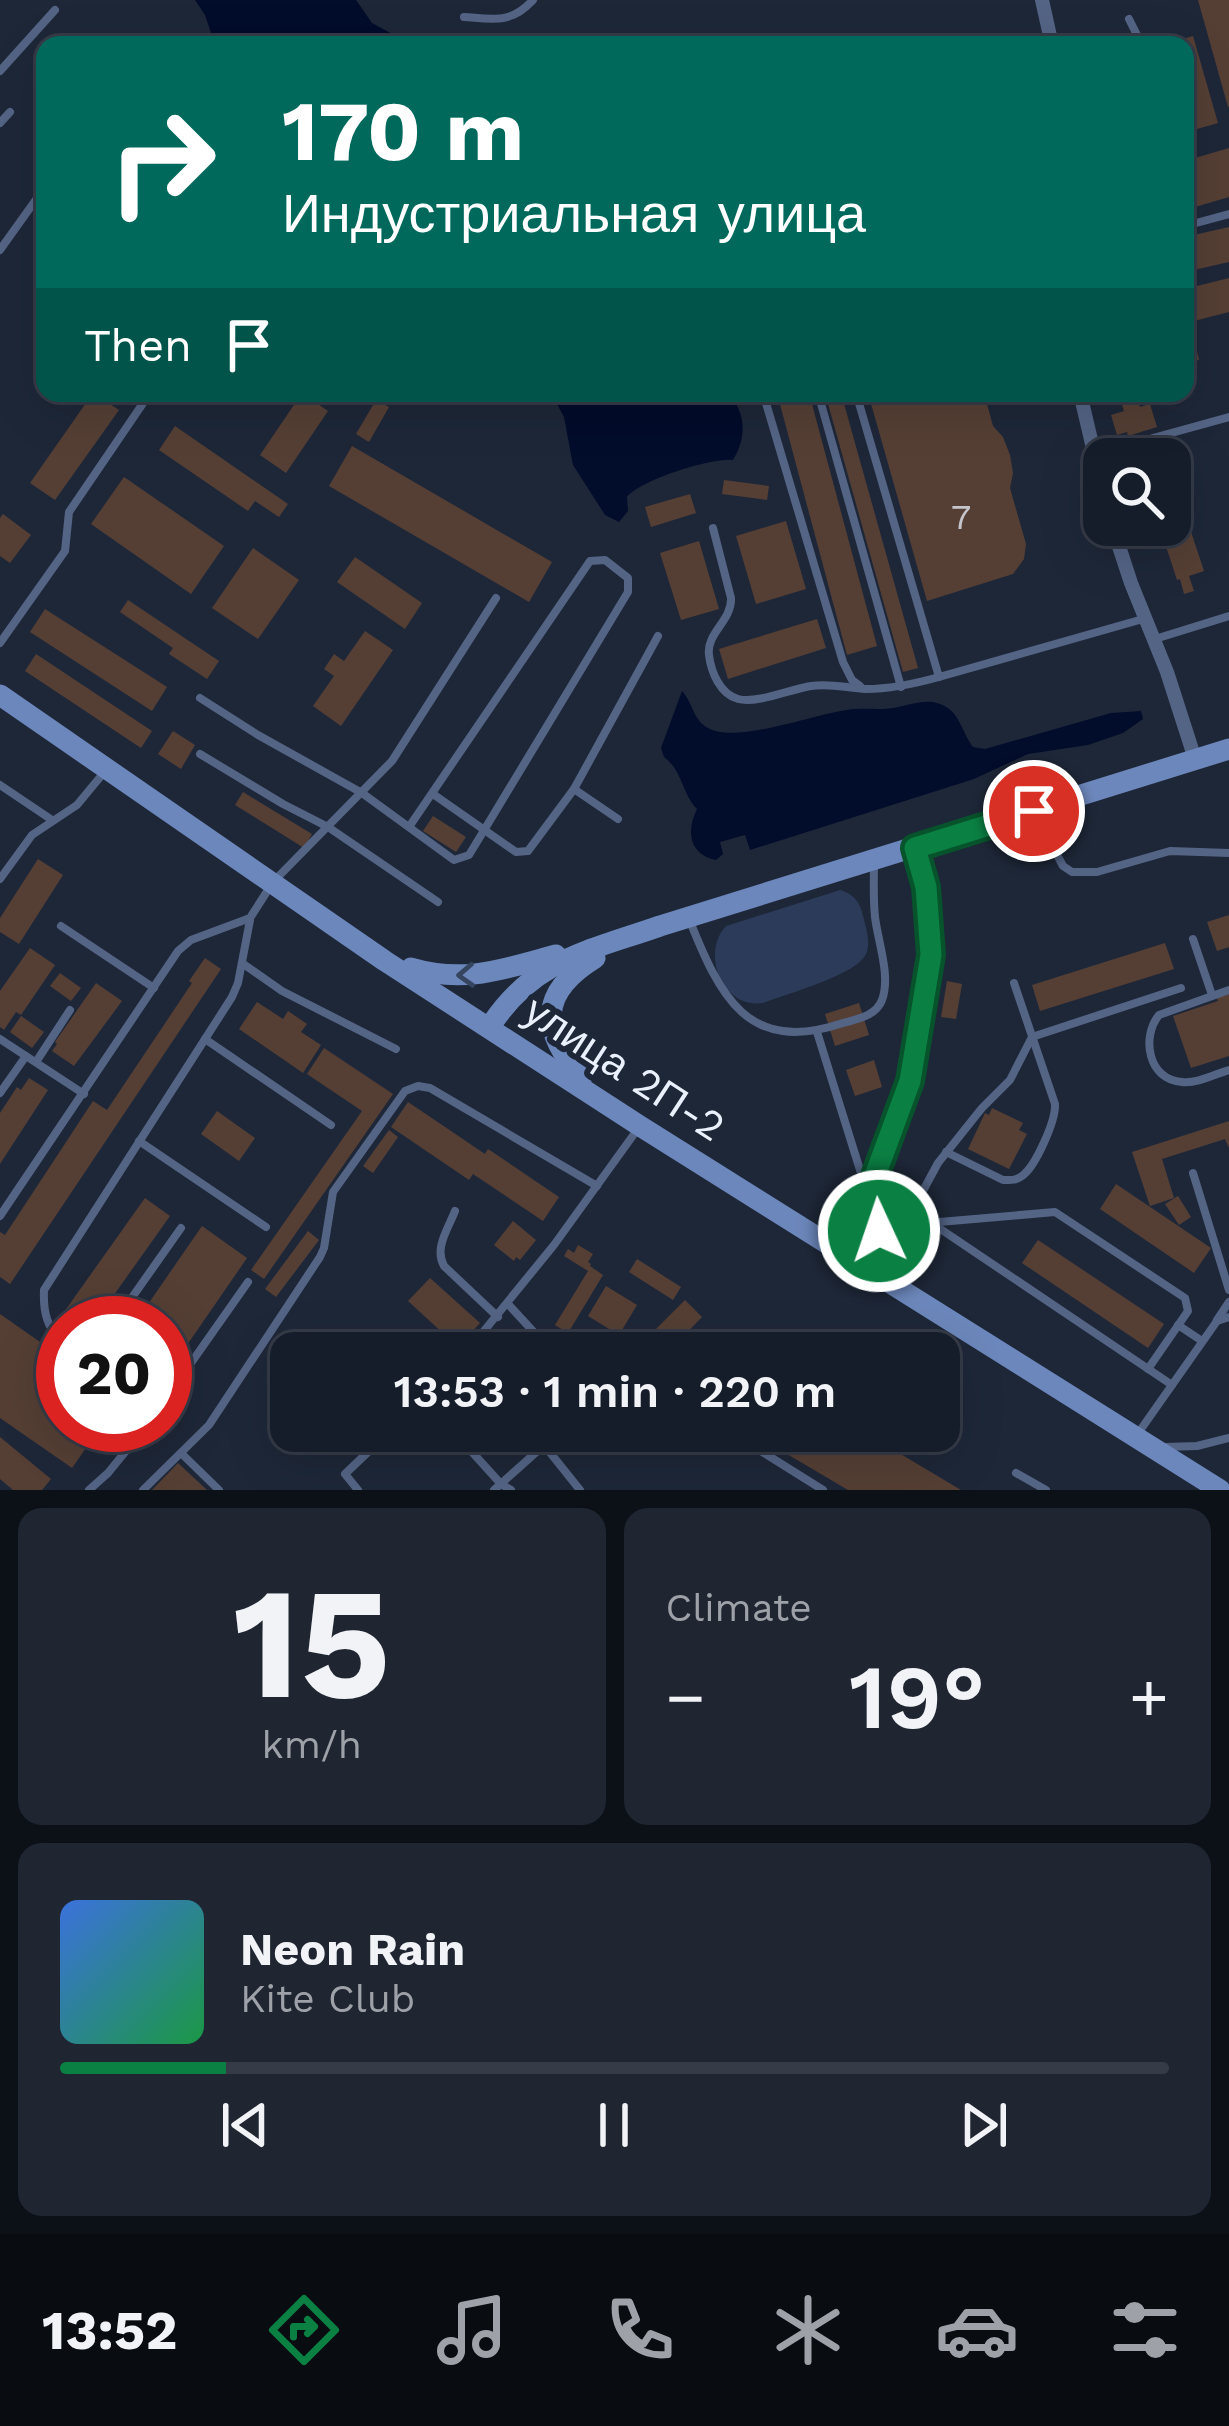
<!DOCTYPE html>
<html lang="en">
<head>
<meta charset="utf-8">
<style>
	:root { --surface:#161d2a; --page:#1f2632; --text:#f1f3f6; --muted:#9ea2a8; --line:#353b47; --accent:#0b8043 }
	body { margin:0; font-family:"Work Sans",sans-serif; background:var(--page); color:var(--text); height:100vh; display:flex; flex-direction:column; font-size:45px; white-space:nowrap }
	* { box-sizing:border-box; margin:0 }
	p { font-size:39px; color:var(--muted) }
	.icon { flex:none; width:66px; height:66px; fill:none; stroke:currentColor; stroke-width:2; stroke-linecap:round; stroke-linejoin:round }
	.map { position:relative; height:1490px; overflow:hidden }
	.sheet { display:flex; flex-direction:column; gap:18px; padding:18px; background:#0c1017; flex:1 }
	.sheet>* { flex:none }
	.hud { position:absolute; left:36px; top:36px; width:1158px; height:366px; border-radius:24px; box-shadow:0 12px 48px #0002,0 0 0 3px var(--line); background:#00695c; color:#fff; overflow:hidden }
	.fabs { position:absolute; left:1083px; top:438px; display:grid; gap:24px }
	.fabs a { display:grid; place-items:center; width:108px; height:108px; border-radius:24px; background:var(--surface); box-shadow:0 12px 48px #0002,0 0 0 3px var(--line); font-size:60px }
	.speed { position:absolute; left:36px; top:1296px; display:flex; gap:24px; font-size:60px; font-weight:700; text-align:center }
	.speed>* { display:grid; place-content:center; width:156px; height:156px; border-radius:50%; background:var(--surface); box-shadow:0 12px 48px #0002,0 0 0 3px var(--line); line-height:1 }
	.speed .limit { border:18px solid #d22; background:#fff; color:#111 }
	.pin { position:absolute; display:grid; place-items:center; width:102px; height:102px; color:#fff; margin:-51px; border:6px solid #fff; border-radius:50%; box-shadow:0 3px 12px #0007 }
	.me { position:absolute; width:132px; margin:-66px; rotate:357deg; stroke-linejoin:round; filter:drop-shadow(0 0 9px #0008) }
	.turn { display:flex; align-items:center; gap:42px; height:252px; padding:0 48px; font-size:54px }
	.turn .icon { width:156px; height:156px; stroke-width:2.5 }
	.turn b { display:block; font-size:84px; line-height:102px }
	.then { display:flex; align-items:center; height:114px; padding:0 48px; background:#0003; gap:24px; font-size:45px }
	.big { font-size:90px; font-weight:600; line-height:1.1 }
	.sheet .widget { flex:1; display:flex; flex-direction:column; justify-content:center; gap:18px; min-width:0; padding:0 42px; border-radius:24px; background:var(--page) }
	.sheet .dial { align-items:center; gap:0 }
	.dial b { font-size:156px; line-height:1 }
	.song { display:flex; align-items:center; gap:36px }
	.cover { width:144px; height:144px; border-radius:18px; background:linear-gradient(135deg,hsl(220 70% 55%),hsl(140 70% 35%)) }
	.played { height:12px; border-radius:6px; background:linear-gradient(90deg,var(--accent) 15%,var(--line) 15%) }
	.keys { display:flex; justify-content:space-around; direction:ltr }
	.heat { display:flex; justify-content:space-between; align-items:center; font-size:66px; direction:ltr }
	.sheet .tiles { flex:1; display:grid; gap:18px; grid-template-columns:1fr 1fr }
	.widget:last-child { grid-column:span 2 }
	.trip { position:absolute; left:270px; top:1332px; width:690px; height:120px; border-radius:24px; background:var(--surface); box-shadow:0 12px 48px #0002,0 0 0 3px var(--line); font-weight:600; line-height:120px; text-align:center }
	.tab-bar { display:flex; height:192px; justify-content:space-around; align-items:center; background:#090c11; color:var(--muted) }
	.tab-bar .icon { width:84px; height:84px }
	.tab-bar .current { color:var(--accent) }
	.tab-bar b { font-size:54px; color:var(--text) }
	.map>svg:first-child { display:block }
</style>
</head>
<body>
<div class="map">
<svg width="1229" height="1490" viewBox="0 0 1229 1490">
	<rect width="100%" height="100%" fill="#1e2738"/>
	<path fill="#2b3b59" d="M 840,890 C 854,894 860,902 863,916 C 866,928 871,943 866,954 C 857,975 786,994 763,1003 C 723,1009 700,954 726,926 Z"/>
	<g fill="#020c2b">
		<path d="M 195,0 L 356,0 L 372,23 L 413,45 L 215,45 L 205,15 Z"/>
		<path d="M 551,393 L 729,393 C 746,415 747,436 733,460 C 710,458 641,480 627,497 L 628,511 L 619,522 L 605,515 L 573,465 L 564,417 Z"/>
		<path d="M 682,691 C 693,703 693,720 708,728 C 739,745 820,711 856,709 C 868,708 880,710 893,708 C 908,706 925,698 940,704 C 960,711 961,731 973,747 L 985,749 L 1111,713 L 1141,711 L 1143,719 L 1123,733 L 1088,745 L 1028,754 L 974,779 L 750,850 L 745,835 L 720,842 L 723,854 L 716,860 C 689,854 686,831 697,809 C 681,792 683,771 664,757 L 661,748 Z"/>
	</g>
	<g fill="#553f35">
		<path d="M 1198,0 L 1229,0 L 1229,106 L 1228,107 Z"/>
		<path d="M 1193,36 L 1218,123 L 1190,131 L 1185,112 L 1185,45 L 1166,44 Z"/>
		<path d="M 1229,148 L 1229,197 L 1185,210 L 1185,161 Z"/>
		<path d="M 1229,227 L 1229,262 L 1185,272 L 1185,237 Z"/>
		<path d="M 1229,278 L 1229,312 L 1190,322 L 1199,360 L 1185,363 L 1185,289 Z"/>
		<path d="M 93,393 L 119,410 L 55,500 L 30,483 Z"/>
		<path d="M 302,393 L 328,411 L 286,473 L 260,455 Z"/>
		<path d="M 777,393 L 809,393 L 877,646 L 847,655 Z"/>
		<path d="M 825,393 L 841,393 L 918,668 L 903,672 Z"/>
		<path d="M 868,393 L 984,393 L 993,426 L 1003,437 L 1010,455 L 1013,473 L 1010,488 L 1026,544 L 1024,559 L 1013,574 L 927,601 Z"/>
		<path d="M 1122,393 L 1136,393 L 1140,407 L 1150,404 L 1157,427 L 1128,436 L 1127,432 L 1117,435 L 1111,415 L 1124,411 L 1120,397 L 1123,396 Z"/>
		<path d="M 376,400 L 389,407 L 369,442 L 356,434 Z"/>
		<path d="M 175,426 L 288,504 L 279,517 L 255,501 L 248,511 L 159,450 Z"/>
		<path d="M 1176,438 L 1184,462 L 1170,467 L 1170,459 L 1138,459 L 1136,451 Z"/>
		<path d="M 352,446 L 552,562 L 529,602 L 329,486 Z"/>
		<path d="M 1170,468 L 1204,571 L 1189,576 L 1194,591 L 1184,594 L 1180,579 L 1177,580 L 1159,525 L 1170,525 Z"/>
		<path d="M 124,477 L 224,546 L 191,594 L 91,524 Z"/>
		<path d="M 724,480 L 769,486 L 767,500 L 722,494 Z"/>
		<path d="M 690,494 L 696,513 L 651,527 L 645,507 Z"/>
		<path d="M 3,514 L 31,535 L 10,563 L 0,556 L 0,518 Z"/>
		<path d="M 786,521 L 806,589 L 756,604 L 736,536 Z"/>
		<path d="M 699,541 L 719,609 L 681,620 L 660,553 Z"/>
		<path d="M 253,548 L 299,580 L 258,639 L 212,608 Z"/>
		<path d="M 355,557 L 422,603 L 405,629 L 337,582 Z"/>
		<path d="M 128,600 L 219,661 L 207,679 L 169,654 L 173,648 L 120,612 Z"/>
		<path d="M 45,609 L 167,687 L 152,711 L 30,632 Z"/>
		<path d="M 817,619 L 826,648 L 728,679 L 719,649 Z"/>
		<path d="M 365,631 L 393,650 L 341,726 L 313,706 L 334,676 L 324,669 L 334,654 L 344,661 Z"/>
		<path d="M 36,654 L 152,731 L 141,748 L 25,671 Z"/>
		<path d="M 173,731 L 195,745 L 181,769 L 158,754 Z"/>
		<path d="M 243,792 L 312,834 L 304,848 L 235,805 Z"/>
		<path d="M 433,816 L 466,837 L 456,852 L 423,831 Z"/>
		<path d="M 38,859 L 63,875 L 19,944 L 0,932 L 0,918 Z"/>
		<path d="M 1229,915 L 1229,947 L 1217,951 L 1207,922 Z"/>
		<path d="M 1165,943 L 1174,969 L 1040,1011 L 1032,985 Z"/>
		<path d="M 30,948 L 55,965 L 21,1015 L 16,1012 L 4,1030 L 0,1027 L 0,991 Z"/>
		<path d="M 205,958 L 221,969 L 10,1284 L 0,1277 L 0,1232 L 5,1235 L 93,1101 L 107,1110 L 192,983 L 189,981 Z"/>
		<path d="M 60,973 L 81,988 L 71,1001 L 50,986 Z"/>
		<path d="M 947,981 L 962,984 L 956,1019 L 941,1017 Z"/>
		<path d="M 96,983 L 122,1001 L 74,1066 L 52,1051 L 57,1044 L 55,1042 Z"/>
		<path d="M 1229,993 L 1229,1056 L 1191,1068 L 1173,1016 L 1218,1001 L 1216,997 Z"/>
		<path d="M 257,1002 L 283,1019 L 288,1011 L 307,1024 L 301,1032 L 321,1045 L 303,1073 L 239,1029 Z"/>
		<path d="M 859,1003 L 869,1035 L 835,1046 L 825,1014 Z"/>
		<path d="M 21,1016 L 44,1032 L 32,1048 L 10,1032 Z"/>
		<path d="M 324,1048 L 393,1094 L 264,1279 L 251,1270 L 362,1111 L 307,1074 Z"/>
		<path d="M 874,1060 L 882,1087 L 855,1096 L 846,1070 Z"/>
		<path d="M 29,1078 L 48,1090 L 0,1164 L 0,1113 L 17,1087 L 21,1090 Z"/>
		<path d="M 408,1102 L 485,1154 L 488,1149 L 559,1197 L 543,1221 L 473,1174 L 469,1180 L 391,1127 Z"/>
		<path d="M 992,1108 L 1023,1123 L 1019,1130 L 1027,1134 L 1009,1169 L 968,1149 L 985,1113 L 989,1115 Z"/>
		<path d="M 217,1111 L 255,1138 L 239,1161 L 201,1134 Z"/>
		<path d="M 1229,1121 L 1229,1148 L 1225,1139 L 1162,1159 L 1174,1198 L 1150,1206 L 1132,1152 Z"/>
		<path d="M 389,1130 L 398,1137 L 373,1173 L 363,1166 Z"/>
		<path d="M 1116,1184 L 1211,1248 L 1194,1273 L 1100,1209 Z"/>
		<path d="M 1178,1196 L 1191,1217 L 1179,1225 L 1165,1204 Z"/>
		<path d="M 145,1198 L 170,1216 L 94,1323 L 79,1323 L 64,1312 Z"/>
		<path d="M 513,1221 L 536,1240 L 520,1260 L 516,1257 L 514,1261 L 494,1245 Z"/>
		<path d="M 202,1226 L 247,1258 L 165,1377 L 165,1323 L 135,1323 Z"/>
		<path d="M 308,1231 L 319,1240 L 276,1297 L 265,1289 Z"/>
		<path d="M 1038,1240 L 1164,1324 L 1148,1348 L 1022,1263 Z"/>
		<path d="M 578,1245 L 593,1254 L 588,1262 L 591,1264 L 590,1266 L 603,1275 L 568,1333 L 555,1325 L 588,1271 L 564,1256 L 568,1249 L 574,1253 Z"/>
		<path d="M 637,1259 L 681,1287 L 673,1300 L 629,1272 Z"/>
		<path d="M 430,1278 L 480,1323 L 458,1347 L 408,1301 Z"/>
		<path d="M 606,1286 L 637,1305 L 619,1335 L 588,1316 Z"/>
		<path d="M 685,1300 L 702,1317 L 667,1353 L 658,1353 L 645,1340 Z"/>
		<path d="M 0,1314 L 63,1358 L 63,1425 L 102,1425 L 72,1468 L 0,1418 Z"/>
		<path d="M 693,1331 L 730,1353 L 680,1353 Z"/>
		<path d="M 748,1431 L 862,1431 L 961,1490 L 848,1490 Z"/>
		<path d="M 0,1437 L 51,1479 L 42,1490 L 13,1490 L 0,1479 Z"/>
		<path d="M 178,1463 L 207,1490 L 152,1490 Z"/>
	</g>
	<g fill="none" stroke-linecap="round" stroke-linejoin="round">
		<g stroke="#546485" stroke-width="8">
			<path d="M 464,17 C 494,19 511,24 533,0"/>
			<path d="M 1129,19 L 1142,45"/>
			<path d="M 0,71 L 55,10"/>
			<path d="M 0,123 L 10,112"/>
			<path d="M 1185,226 L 1229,214"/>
			<path d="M 0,250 L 45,187"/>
			<path d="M 763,393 L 843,662 L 852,680 L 860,686"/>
			<path d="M 818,393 L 901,687"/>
			<path d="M 856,393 L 939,677 L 1143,619"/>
			<path d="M 1095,454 L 1229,417"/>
			<path d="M 713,528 L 731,598 C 732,621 706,633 709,655 C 711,672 720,694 738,699 C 757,704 791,689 811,686 C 829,683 847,688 866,689 C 891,689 914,684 939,677"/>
			<path d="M 1155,639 L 1229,616"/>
			<path d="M 0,643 L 65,551 L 69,512 L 150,393"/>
			<path d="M 200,698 L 258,735 L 362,793 L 454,860 L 469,855 L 483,832 L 628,592 L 628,578 L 605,560 L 590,561 L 409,827"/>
			<path d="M 200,754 L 283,804 L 328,827 L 438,902"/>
			<path d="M 0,785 L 52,820"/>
			<path d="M 574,789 L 618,819"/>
			<path d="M 433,794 L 516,852 L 528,851 L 574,789 L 658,636"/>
			<path d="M 1034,812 L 1063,866 L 1072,872 L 1097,872 L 1170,851 L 1229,853"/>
			<path d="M 0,879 L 32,835 L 77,805 L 106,770"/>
			<path d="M 689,919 C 720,996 747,1055 843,1023 C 857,1019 876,1016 882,1000 C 891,976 878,942 875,917 C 873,898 874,879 874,861"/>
			<path d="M 61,926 L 154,988"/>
			<path d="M 1193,939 L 1212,995"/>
			<path d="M 242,963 L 282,991 L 396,1049"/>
			<path d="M 1229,990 L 1159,1015 C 1141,1037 1148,1080 1182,1082 C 1197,1084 1215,1074 1229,1070"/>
			<path d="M 817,1032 L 879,1231 L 861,1261"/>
			<path d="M 0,1039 L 84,1094"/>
			<path d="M 205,1039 L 331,1125"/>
			<path d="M 36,1062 L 70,1010"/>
			<path d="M 0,1093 L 26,1056"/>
			<path d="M 139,1141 L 266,1227"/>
			<path d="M 946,1152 L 1003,1180 C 1011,1180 1015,1181 1022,1176 C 1036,1166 1056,1120 1055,1104 L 1014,983"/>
			<path d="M 1193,1173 L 1229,1290"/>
			<path d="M 869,1192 L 910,1081 L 931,955 L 928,901 L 915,850"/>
			<path d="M 455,1211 C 448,1229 434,1248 444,1266 L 498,1317"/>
			<path d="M 0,1216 L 178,951 L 191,940 L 250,918 L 273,882 L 392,761 L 496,598"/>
			<path d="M 905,1224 L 938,1163 L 982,1108 L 1010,1080 L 1032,1037 L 1181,988"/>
			<path d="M 933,1224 L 1172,1385"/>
			<path d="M 879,1231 L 893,1226 L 1055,1212 L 1185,1298 L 1188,1311 L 1148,1369"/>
			<path d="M 508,1304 L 553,1353"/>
			<path d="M 1217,1320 L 1229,1302"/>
			<path d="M 114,1323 L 181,1228"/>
			<path d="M 1178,1325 L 1202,1341"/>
			<path d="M 63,1344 C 47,1328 43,1312 44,1290 L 232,997 L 238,983 L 250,920"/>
			<path d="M 466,1353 L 554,1245 L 637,1130"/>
			<path d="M 165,1400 L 248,1282"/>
			<path d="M 453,1431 L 501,1484 L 511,1490"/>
			<path d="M 729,1431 L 823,1490"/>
			<path d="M 1139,1432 L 1217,1321 L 1229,1317"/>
			<path d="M 544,1445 L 580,1490"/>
			<path d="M 1165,1447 L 1197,1446 L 1229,1438"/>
			<path d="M 182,1454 L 219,1490"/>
			<path d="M 1016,1473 L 1046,1490"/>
			<path d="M 89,1490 L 108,1473 L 147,1425"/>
			<path d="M 143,1490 L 209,1425 L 320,1257 L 324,1248 L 333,1192 L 405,1091 L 418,1086 L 430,1088 L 597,1186"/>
			<path d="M 358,1490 L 345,1474 L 390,1431"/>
			<path d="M 494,1490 L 560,1431"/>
		</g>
		<g stroke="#546485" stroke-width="14">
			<path d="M 1042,0 L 1052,45"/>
			<path d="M 1080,393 L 1104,495"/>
			<path d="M 1112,525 L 1131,583 L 1167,672 L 1195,759"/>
		</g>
		<g stroke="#6c87bb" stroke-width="21">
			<path d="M 0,695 L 385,961 L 640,1126 L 1220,1490"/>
			<path d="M 411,968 C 465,984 503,969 556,955"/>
			<path d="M 489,1028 C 533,959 589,951 660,926 L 1229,749"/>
			<path d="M 582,1077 C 540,1031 538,993 595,958"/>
		</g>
	</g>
	<defs><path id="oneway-chevron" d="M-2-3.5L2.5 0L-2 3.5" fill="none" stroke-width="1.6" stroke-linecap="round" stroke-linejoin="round" transform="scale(3)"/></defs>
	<use stroke="#35445f" href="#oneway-chevron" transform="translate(466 975) rotate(177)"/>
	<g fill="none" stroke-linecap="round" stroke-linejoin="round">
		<defs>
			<path id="route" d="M 879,1231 L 869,1192 L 910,1081 L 931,955 L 926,887 L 915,848 L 1034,811"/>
		</defs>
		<use href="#route" stroke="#07532c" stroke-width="30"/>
		<use href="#route" stroke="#0b8043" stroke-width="21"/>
	</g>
	<g text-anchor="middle" stroke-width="12" stroke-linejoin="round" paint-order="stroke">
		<g font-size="36" fill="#c5c4ca">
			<text x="961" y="529">7</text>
		</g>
		<g font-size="42" fill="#eaf1fc" stroke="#1e2738">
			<text transform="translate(625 1068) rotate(33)" y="15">улица 2П-2</text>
		</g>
	</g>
</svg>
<div class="fabs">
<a><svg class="icon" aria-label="search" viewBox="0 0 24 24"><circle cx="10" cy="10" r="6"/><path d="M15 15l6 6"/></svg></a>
</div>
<div class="speed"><div class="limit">20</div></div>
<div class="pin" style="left:1034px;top:811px;background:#d93025"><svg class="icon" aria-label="arrive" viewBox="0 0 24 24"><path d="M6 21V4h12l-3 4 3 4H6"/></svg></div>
<svg class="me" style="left:879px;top:1231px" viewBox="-20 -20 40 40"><circle r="17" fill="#0b8043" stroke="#fff" stroke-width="3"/><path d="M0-11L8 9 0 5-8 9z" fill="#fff"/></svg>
<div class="trip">13:53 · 1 min · 220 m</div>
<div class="hud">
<div class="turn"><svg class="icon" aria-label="right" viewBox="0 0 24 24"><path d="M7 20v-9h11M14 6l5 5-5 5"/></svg><div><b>170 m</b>Индустриальная улица</div></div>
<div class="then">Then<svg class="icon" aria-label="arrive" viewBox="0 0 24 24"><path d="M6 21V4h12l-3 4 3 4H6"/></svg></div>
</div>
</div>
<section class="sheet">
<div class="tiles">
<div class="widget dial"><b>15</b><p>km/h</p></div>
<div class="widget"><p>Climate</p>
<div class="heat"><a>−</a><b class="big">19°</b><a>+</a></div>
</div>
<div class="widget">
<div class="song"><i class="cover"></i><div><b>Neon Rain</b><p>Kite Club</p></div></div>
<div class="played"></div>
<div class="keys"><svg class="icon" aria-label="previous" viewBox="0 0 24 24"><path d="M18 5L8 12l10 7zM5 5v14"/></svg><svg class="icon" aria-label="pause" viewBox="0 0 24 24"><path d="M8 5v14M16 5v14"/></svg><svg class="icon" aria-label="next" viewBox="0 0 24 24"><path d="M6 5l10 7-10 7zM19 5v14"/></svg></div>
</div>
</div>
</section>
<nav class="tab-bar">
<b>13:52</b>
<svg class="icon current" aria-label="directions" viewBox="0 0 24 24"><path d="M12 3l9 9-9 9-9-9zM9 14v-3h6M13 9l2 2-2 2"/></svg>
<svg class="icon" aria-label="music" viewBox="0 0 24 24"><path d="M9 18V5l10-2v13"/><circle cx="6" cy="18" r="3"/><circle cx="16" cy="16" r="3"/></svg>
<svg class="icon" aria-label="phone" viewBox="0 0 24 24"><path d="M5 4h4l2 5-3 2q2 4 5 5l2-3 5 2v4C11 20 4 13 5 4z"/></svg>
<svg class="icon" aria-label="climate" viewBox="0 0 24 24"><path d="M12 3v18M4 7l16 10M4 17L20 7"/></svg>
<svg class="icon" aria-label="car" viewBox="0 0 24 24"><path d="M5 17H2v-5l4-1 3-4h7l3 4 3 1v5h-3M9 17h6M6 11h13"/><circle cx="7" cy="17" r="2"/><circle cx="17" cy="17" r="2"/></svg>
<svg class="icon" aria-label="filters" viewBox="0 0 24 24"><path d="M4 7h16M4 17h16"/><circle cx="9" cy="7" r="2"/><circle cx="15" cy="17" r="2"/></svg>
</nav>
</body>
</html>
